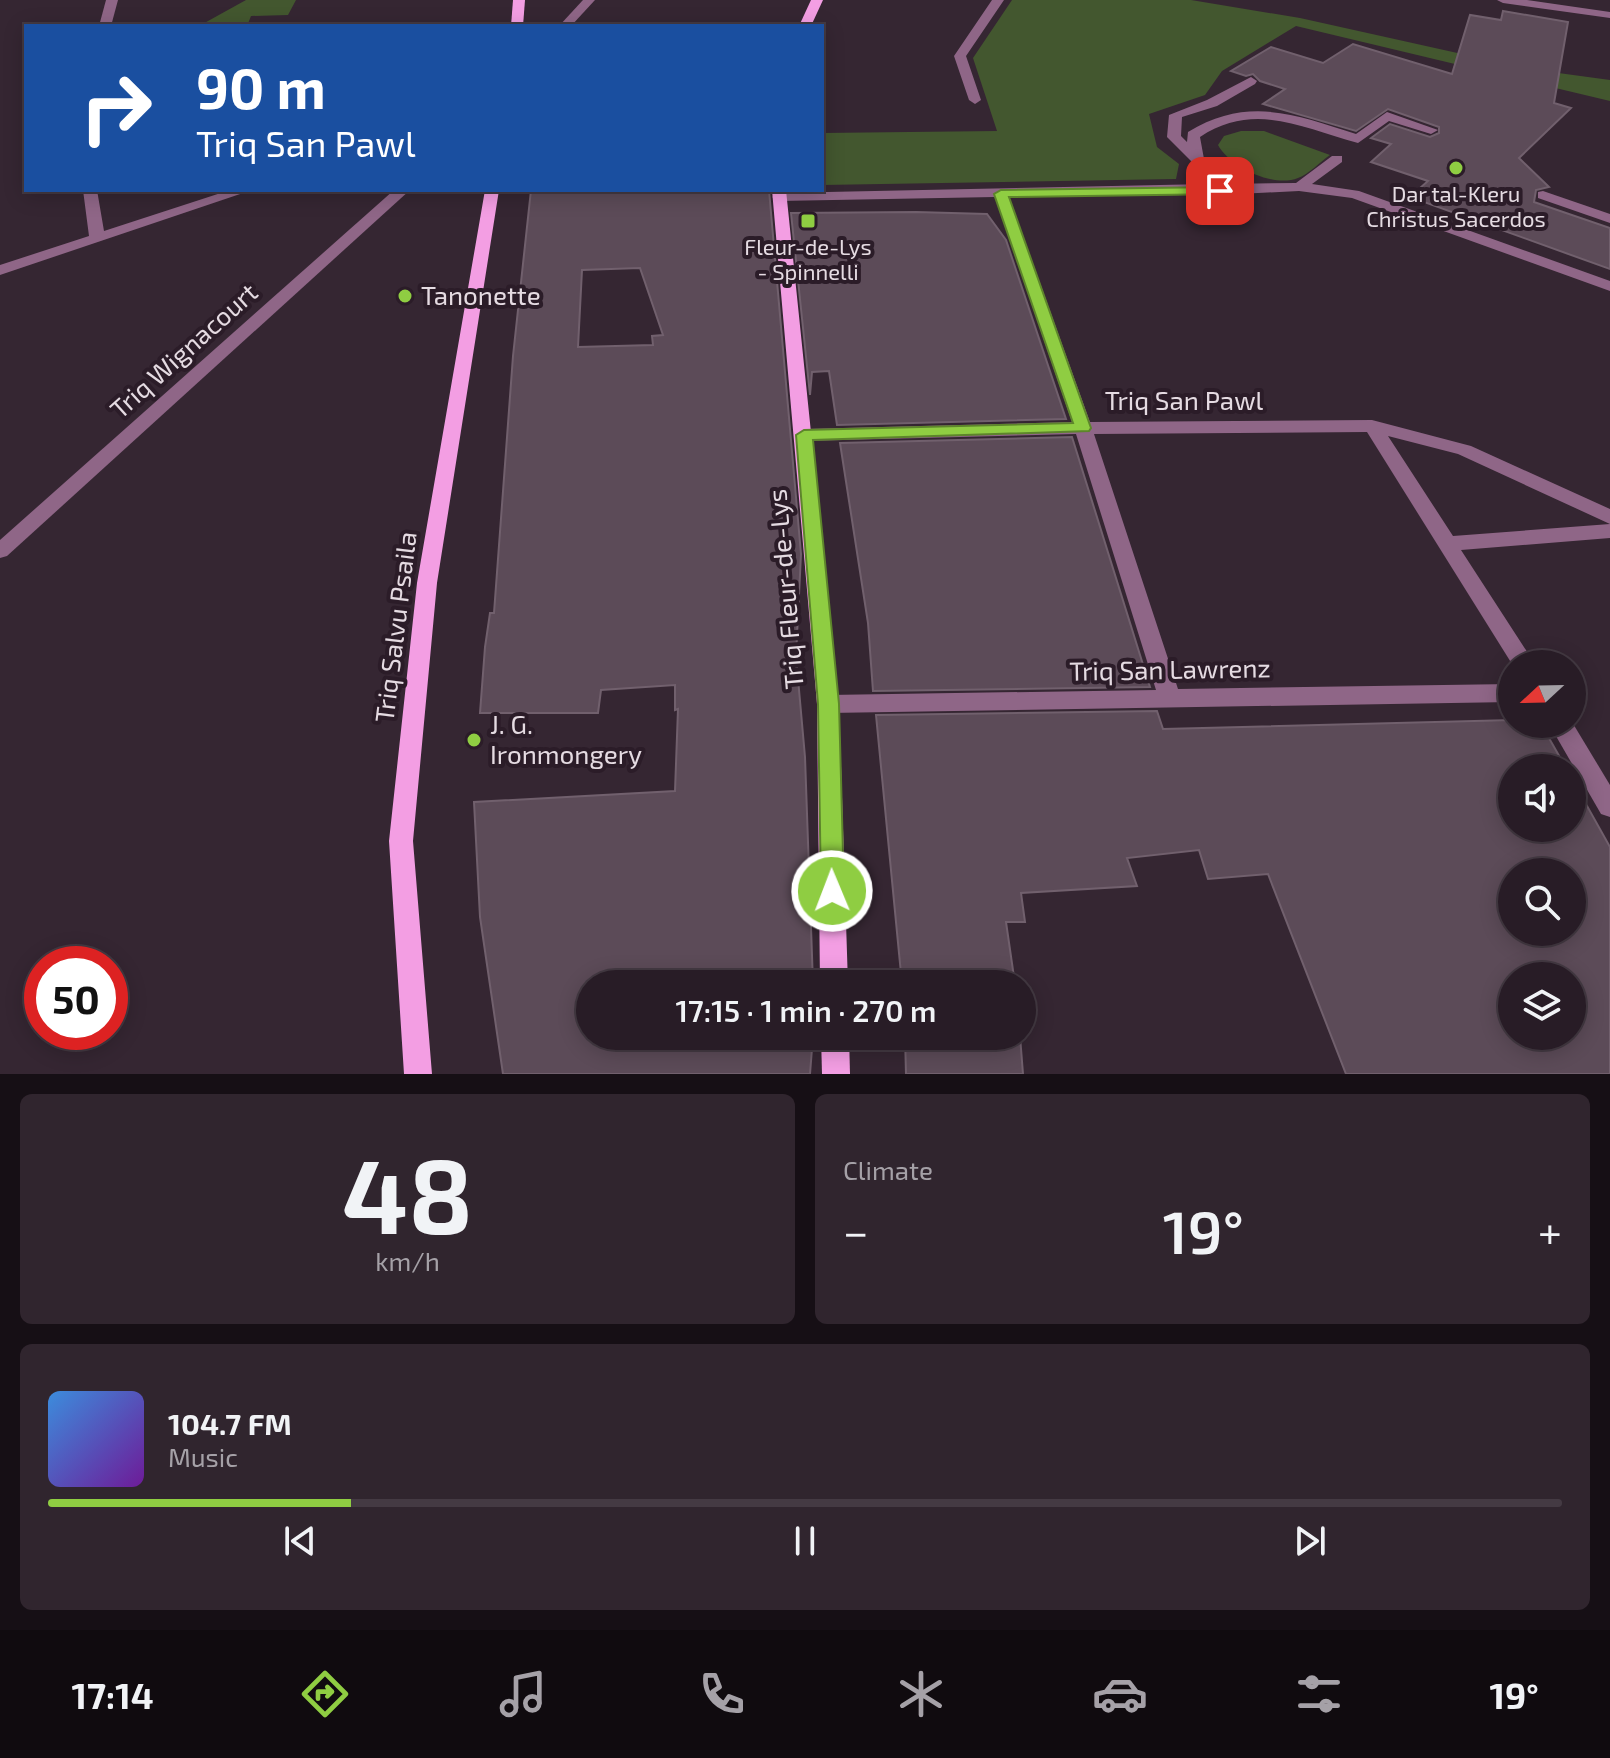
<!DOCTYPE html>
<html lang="en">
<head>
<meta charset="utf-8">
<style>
	:root { --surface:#281c26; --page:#30252e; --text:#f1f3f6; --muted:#a5a1a7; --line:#443a43; --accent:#8fcd42 }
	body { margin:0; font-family:"Exo 2",sans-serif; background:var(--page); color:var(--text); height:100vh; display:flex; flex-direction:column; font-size:30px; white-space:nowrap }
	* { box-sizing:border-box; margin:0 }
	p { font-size:26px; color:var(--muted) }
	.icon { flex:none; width:44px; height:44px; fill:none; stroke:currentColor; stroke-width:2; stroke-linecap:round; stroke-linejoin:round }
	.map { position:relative; height:1074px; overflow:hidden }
	.sheet { display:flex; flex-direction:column; gap:20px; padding:20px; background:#160f15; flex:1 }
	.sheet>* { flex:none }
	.guide { position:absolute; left:24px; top:24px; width:800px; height:168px; border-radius:0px; box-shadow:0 4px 20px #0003,0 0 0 2px var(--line); background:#1a4fa0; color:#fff; overflow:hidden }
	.needle { width:52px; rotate:248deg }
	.controls { position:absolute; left:1498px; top:650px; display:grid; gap:16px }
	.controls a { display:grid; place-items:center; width:88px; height:88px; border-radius:50%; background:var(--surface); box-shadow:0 4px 20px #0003,0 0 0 2px var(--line); font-size:40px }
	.speed { position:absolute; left:24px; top:946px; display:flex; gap:16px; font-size:40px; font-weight:700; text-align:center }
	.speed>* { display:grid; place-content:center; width:104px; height:104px; border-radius:50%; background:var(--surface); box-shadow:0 4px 20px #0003,0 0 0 2px var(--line); line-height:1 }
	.speed .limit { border:12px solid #d22; background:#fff; color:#111 }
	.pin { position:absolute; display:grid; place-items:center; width:68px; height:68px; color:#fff; margin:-34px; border-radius:16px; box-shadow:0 4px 12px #0006 }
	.me { position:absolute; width:88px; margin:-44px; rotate:359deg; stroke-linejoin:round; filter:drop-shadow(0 0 6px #0008) }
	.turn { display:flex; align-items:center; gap:28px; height:168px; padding:0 40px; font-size:36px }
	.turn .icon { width:104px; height:104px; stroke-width:2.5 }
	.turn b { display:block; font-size:56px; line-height:68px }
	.big { font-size:60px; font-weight:600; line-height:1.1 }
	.sheet .tile { flex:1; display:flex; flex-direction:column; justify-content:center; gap:12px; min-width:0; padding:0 28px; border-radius:12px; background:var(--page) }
	.sheet .dial { align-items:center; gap:0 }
	.dial b { font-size:104px; line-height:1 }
	.song { display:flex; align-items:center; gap:24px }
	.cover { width:96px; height:96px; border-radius:12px; background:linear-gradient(135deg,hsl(210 70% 55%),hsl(280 70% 35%)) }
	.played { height:8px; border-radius:4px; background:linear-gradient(90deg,var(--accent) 20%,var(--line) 20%) }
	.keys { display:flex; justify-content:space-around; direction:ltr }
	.heat { display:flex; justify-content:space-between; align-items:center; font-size:44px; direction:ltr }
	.sheet .tiles { flex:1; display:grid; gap:20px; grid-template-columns:1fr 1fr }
	.tile:last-child { grid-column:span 2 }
	.trip { position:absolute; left:576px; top:970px; width:460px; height:80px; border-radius:40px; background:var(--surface); box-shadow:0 4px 20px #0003,0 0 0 2px var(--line); font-weight:600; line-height:80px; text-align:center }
	.menu { display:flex; height:128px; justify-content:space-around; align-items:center; background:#100b0f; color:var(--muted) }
	.menu .icon { width:56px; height:56px }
	.menu .on { color:var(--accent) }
	.menu b { font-size:36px; color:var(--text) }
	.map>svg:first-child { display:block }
</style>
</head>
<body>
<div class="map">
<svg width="1610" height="1074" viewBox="0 0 1610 1074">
	<rect width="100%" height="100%" fill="#352632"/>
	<g fill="#43572f">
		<path d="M 246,0 L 296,0 L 288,15 L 251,16 L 247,26 L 199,26 Z"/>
		<path d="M 1012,0 L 1191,0 L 1300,18 L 1529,69 L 1610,80 L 1610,101 L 1296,26 L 1222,71 L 1205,95 L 1149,114 L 1157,147 L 1179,164 L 1176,179 L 822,185 L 822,133 L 997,131 L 973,58 Z"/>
		<path d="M 1241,131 L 1264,131 L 1330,155 C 1320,162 1309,174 1298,178 C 1273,188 1230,167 1218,145 L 1224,136 Z"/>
	</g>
	<g fill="#5c4b58" stroke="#71606d" stroke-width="2" fill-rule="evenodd">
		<path d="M 1503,11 L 1568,22 L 1554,103 L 1571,108 L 1519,158 L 1549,187 L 1536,190 L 1534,202 L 1610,228 L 1610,269 L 1410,197 L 1428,181 L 1371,162 L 1391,144 L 1371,138 L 1390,124 L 1430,137 L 1439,133 L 1439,127 L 1388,109 L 1356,131 L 1263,104 L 1285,89 L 1260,81 L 1253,74 L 1246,76 L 1231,71 L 1271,47 L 1323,63 L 1353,44 L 1452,74 L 1470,15 L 1501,20 Z"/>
		<path d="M 531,190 L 769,190 L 801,554 L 796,656 L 805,757 L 813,984 L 590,984 L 590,1036 L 813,1036 L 810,1074 L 503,1074 L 480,917 L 474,802 L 675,791 L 678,709 L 675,710 L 675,685 L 601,690 L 598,713 L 480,713 L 485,647 L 490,613 L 494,613 L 513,356 ZM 640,268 L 663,335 L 652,336 L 653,345 L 578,347 L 582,270 Z"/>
		<path d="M 916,212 L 987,214 L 1006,240 L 1066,419 L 837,425 L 829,371 L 812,372 L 810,395 L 791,213 Z"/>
		<path d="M 1072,437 L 1150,687 L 873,691 L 868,623 L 840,443 Z"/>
		<path d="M 1157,711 L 1163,729 L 1512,720 L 1512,724 L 1541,724 L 1566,768 L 1512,768 L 1512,828 L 1572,828 L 1572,779 L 1610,847 L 1610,1074 L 1346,1074 L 1268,874 L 1208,879 L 1199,850 L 1127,858 L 1137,886 L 1021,893 L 1025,922 L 1006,922 L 1015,984 L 902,984 L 876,715 ZM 1512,872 L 1572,872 L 1572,932 L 1512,932 ZM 1512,976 L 1572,976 L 1572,1036 L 1512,1036 Z"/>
		<path d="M 905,1036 L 1020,1036 L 1023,1074 L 906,1074 Z"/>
	</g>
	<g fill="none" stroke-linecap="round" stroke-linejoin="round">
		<g fill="#8f6687" fill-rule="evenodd">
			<path d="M 106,0 L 118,0 L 111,26 L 99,26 Z"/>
			<path d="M 583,0 L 595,0 L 571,26 L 559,26 Z"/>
			<path d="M 992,0 L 1004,0 L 966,56 L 981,100 L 975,104 L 969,100 L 954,56 Z"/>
			<path d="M 1497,0 L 1527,0 L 1610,12 L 1610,18 L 1503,3 Z"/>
			<path d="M 1251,77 L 1257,81 L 1255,84 L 1217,106 L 1182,117 L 1181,136 L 1187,142 L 1188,132 C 1248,96 1294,114 1356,134 L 1387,112 L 1438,130 L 1431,134 L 1389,121 L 1358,143 C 1302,128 1255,101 1200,137 L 1204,159 L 1222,184 L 1296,183 L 1332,156 L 1342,156 L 1342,162 L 1312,184 L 1359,191 L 1610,281 L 1610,291 L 1352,198 L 1299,191 L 1220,195 L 1214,193 L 1009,197 L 1090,422 L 1372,420 L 1471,446 L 1610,509 L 1610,524 L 1458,454 L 1388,436 L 1453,536 L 1610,524 L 1610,538 L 1461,550 L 1535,664 L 1512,664 L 1367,432 L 1094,434 L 1178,689 L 1512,684 L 1512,702 L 828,713 L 820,710 L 817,704 L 820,698 L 828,695 L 1156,690 L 1076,434 L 804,441 L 795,435 L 804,429 L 1072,422 L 995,197 L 779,201 L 772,197 L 779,193 L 1208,184 L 1192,162 L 1167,137 L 1169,115 L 1207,100 Z"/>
			<path d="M 83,190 L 97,190 L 104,231 L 230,190 L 252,190 L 0,275 L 0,265 L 89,236 Z"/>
			<path d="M 394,190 L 410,190 L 7,556 L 0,558 L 0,540 Z"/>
			<path d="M 1543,191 L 1610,214 L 1610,223 L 1538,198 L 1538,192 Z"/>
			<path d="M 1572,722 L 1610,785 L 1610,817 L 1601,814 L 1549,724 Z"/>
		</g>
		<g fill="#f39ee3" fill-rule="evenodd">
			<path d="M 513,0 L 525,0 L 523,26 L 511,26 Z"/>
			<path d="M 811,0 L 823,0 L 811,26 L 799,26 Z"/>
			<path d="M 485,190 L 499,190 L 437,583 L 413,841 L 432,1074 L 404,1074 L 389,841 L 417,583 Z"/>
			<path d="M 772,190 L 786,190 L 839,704 L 848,984 L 820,984 L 817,704 Z"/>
			<path d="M 821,1036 L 849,1036 L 850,1074 L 822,1074 Z"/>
		</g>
	</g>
	<path fill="#8fcd42" stroke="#5d852b" stroke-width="2" d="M 1220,187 L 1227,191 L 1225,194 L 1009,197 L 1091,428 L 1089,431 L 813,440 L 839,704 L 844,891 L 840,898 L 832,901 L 824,898 L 821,891 L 818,704 L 796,435 L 804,430 L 1073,423 L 994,194 L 1001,190 Z"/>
	<g fill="#8fcd42" stroke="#2b1c28" stroke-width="3">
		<circle cx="1456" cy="168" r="8"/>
		<rect x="800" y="213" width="16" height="16" rx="4"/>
		<circle cx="405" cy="296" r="8"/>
		<circle cx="474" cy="740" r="8"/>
	</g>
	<g text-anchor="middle" stroke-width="8" stroke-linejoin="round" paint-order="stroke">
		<g font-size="22" fill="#e5dbe2" stroke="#2b1c28">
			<text x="1456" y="202">Dar tal-Kleru<tspan x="1456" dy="25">Christus Sacerdos</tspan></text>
			<text x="808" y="255">Fleur-de-Lys<tspan x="808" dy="25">- Spinnelli</tspan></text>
		</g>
		<g font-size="26" fill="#e5dbe2" stroke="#2b1c28" text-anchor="start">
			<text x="421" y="305">Tanonette</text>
			<text x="490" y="734">J. G.<tspan x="490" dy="30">Ironmongery</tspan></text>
		</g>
		<g font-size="26" fill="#e5dbe2" stroke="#2b1c28">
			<text transform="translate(184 351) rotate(-42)" y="9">Triq Wignacourt</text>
			<text x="1184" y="410">Triq San Pawl</text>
			<text transform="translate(786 589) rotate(-95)" y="9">Triq Fleur-de-Lys</text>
			<text transform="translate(396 627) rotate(-83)" y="9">Triq Salvu Psaila</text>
			<text transform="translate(1170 670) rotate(-1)" y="9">Triq San Lawrenz</text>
		</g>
	</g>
</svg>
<div class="controls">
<a><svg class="needle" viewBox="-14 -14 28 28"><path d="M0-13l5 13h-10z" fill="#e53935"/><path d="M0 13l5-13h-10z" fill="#a5a1a7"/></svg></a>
<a><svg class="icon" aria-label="sound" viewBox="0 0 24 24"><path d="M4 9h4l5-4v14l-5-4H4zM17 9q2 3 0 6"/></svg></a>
<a><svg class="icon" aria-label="search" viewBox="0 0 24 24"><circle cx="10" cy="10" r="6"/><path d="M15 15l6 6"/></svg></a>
<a><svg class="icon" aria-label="layers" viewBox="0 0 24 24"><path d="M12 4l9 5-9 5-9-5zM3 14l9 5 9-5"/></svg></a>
</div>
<div class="speed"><div class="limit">50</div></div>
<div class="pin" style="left:1220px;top:191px;background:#d93025"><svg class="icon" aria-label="arrive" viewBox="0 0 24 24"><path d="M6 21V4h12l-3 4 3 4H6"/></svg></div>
<svg class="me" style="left:832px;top:891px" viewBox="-20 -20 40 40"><circle r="17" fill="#8fcd42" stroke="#fff" stroke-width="3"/><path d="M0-11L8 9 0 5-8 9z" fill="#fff"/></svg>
<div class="trip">17:15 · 1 min · 270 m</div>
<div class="guide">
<div class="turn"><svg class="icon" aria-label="right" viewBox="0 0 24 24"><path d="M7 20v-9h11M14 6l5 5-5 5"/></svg><div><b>90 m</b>Triq San Pawl</div></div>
</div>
</div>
<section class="sheet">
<div class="tiles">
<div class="tile dial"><b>48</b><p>km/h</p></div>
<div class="tile"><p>Climate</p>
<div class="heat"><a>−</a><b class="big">19°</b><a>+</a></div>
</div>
<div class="tile">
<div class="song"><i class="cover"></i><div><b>104.7 FM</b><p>Music</p></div></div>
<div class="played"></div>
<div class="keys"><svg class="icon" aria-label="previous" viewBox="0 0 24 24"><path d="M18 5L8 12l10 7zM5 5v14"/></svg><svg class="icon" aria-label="pause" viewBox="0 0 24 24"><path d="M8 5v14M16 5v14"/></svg><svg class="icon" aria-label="next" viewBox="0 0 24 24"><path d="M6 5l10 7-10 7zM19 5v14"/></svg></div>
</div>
</div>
</section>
<nav class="menu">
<b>17:14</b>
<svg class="icon on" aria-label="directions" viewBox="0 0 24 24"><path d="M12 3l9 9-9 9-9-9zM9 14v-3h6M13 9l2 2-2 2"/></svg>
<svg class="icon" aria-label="music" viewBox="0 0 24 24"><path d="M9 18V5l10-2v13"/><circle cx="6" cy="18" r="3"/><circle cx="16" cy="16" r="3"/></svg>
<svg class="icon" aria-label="phone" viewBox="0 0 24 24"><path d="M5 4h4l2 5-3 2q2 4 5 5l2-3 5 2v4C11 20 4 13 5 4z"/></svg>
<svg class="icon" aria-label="climate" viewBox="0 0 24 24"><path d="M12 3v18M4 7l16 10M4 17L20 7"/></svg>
<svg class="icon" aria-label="car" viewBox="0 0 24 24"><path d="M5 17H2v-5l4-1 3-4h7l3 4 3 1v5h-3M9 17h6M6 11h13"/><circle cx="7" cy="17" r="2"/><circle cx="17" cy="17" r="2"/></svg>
<svg class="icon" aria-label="filters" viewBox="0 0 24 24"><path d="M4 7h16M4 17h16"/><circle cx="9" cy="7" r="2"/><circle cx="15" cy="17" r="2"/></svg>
<b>19°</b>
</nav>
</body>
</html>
